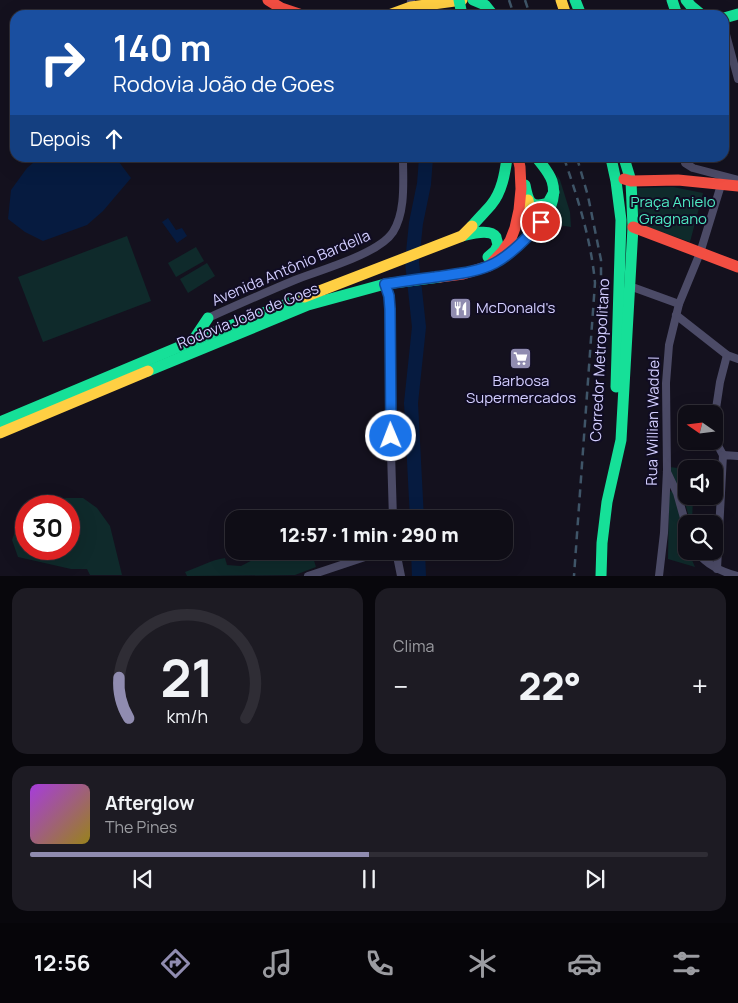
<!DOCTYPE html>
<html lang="pt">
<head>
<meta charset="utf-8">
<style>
	:root { --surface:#0f0d16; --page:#1d1b23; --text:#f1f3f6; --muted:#9b9ca1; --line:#2f2d35; --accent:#908cb0 }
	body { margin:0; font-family:Manrope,sans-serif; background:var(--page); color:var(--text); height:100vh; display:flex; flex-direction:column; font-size:19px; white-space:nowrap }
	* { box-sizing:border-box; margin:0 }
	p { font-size:16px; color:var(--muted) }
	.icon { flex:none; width:28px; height:28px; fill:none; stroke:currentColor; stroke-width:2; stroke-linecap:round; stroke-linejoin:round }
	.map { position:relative; height:576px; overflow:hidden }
	.sheet { display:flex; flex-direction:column; gap:12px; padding:12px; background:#08070c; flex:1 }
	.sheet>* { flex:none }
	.banner { position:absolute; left:10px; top:10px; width:719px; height:152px; border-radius:15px; box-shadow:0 5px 20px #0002,0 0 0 1px var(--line); background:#1a4fa0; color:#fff; overflow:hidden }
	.needle { width:32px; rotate:284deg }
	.fabs { position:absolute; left:678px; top:405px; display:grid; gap:10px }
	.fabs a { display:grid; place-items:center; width:45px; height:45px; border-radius:10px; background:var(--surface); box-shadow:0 5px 20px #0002,0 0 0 1px var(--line); font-size:25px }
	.speed { position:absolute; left:15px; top:495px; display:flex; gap:10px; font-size:25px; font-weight:700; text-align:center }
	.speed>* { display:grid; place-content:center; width:65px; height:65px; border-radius:50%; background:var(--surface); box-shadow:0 5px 20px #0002,0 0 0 1px var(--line); line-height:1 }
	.speed .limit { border:8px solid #d22; background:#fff; color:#111 }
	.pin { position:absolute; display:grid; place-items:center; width:42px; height:42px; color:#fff; margin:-21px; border:2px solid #fff; border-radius:50%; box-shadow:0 1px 5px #0007 }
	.me { position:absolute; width:55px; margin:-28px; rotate:359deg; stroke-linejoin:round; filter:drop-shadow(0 0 4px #0008) }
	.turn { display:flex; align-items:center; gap:18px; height:105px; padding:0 20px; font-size:22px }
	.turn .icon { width:65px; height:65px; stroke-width:2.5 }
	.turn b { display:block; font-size:35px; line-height:42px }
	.then { display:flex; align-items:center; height:48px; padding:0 20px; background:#0003; gap:10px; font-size:19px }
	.big { font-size:38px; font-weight:800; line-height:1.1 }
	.sheet .card { flex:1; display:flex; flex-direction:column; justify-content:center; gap:8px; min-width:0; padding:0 18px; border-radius:15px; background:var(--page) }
	.sheet .dial { align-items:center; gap:0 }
	.dial svg { height:130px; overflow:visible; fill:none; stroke:var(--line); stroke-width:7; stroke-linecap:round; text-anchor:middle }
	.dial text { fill:var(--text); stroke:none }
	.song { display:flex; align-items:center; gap:15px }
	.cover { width:60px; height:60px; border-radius:8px; background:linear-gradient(135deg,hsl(280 70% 55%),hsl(50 70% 35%)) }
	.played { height:5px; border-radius:2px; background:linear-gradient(90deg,var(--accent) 50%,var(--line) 50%) }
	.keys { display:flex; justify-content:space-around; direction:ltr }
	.heat { display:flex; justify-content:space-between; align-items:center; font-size:28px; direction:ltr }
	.sheet .tiles { flex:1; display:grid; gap:12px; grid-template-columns:1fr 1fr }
	.card:last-child { grid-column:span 2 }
	.trip { position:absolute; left:225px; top:510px; width:288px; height:50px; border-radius:15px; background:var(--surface); box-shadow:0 5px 20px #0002,0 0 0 1px var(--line); font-weight:800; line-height:50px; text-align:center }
	.tab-bar { display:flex; height:80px; justify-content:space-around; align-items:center; background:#060509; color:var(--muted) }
	.tab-bar .icon { width:35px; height:35px }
	.tab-bar .on { color:var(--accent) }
	.tab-bar b { font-size:22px; color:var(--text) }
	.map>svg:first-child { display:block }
</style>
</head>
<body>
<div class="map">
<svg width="738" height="576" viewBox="0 0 738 576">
	<rect width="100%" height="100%" fill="#14111e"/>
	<g fill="#0f2a2b">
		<path d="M 557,175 L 560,180 L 570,212 L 571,227 L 545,223 L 558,195 Z"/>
		<path d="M 673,187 L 703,193 L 690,242 L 636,223 L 637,188 Z"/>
		<path d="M 127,236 L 151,301 L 43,342 L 18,277 Z"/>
		<path d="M 196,247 L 204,261 L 176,277 L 168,263 Z"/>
		<path d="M 207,263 L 215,276 L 188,293 L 180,279 Z"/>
		<path d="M 669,467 L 686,469 L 686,496 L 693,496 L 692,524 L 691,524 L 683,496 L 671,474 Z"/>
		<path d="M 672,491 L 675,493 L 686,546 L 686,551 L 688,551 L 695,567 L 668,559 L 669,492 Z"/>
		<path d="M 66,498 L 83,498 L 97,508 L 110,526 L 122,575 L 90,575 L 87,569 L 71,569 L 18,557 L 12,540 L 19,520 L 26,516 L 26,549 L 69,549 L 69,506 L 48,506 Z"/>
		<path d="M 270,551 L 311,551 L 316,567 L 295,575 L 187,576 L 185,572 C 199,567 211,560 225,558 L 227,565 L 241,566 Z"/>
	</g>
	<g fill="#061b40">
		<path d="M 39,158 L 116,158 L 131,178 L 103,211 L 87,225 L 43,241 L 25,232 L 8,219 L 11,190 L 27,168 Z"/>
		<path d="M 168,218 L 176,230 L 182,228 L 187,236 L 177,243 L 162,222 Z"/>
	</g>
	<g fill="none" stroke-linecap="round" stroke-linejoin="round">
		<g stroke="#061b40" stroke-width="14">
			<path d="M 417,519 L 411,403 L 419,327 L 412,262 L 416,223 L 424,184 L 426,158"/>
			<path d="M 418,551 L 419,576"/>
		</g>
		<g stroke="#4c4b67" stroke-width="8">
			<path d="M 410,15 L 411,0"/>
			<path d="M 724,27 L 738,79"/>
			<path d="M 684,158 L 685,163 L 693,168 L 738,180"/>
			<path d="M 385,284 L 389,296 L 390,309 L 390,418 L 393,519"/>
			<path d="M 635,288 L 679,304"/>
			<path d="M 676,315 L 727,355 L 738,359"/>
			<path d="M 208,318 C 237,305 266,292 295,280 C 320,270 379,254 393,232 C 406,211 403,181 403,158"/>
			<path d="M 714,422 L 720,382 L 727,355"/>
			<path d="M 714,429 L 716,442 L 723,455"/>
			<path d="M 667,472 L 677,493 L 686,525"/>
			<path d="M 396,551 L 401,576"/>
			<path d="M 696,551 C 707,565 720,571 737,576"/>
			<path d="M 717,569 L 723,455 L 738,456"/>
			<path d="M 308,576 L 383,551"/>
			<path d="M 659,576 L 664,533 L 667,470 L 666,383 L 669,345 L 679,304 L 700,253 L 721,185"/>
		</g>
		<g stroke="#16e098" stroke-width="11">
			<path d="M 473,0 L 485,5 L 493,15"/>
			<path d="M 575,0 L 581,15"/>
			<path d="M 672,0 L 677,15"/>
			<path d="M 686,0 L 691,6 L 702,15"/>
			<path d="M 724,18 L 738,14"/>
			<path d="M 611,158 L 616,181 L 621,220 L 616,387"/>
			<path d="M 525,185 C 528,201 530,209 548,203 L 554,192"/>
			<path d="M 472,226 C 478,219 485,212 491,205 C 502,192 505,173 507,158"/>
			<path d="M 462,236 C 470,234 490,228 496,237 C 496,238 498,244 498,245 L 495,251 L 488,257"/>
			<path d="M 499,260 C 522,243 562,214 552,181 C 549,172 542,165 537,158"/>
			<path d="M 192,342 L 208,318"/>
			<path d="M 148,371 L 308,305 L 385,284 L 440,277"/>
			<path d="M 0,422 L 217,331 L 304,297"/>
			<path d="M 601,576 L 602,543 L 607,502 L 621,440 L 633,227 L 631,181 L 624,158"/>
		</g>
		<g stroke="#ffcf43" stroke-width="11">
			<path d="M 561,0 L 566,15"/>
			<path d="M 389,15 L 411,7 L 462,0"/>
			<path d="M 528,200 L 534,231"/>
			<path d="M 304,297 L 462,236 L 472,226"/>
			<path d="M 0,433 L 148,371"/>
		</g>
		<g stroke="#f24e42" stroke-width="11">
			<path d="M 268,0 L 281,8 L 302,15"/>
			<path d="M 624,179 L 631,181 L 678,180 L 738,186"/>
			<path d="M 633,227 L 738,267"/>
			<path d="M 440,277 L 463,274 L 489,266 L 503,251 L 510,241 L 515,228 L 519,210 L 521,189 L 520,167 L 518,158"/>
		</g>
		<g stroke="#3f5568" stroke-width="2.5" stroke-dasharray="8 6" stroke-linecap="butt">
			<path d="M 509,0 L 514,15"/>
			<path d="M 525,0 L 530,15"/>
			<path d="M 564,158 C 578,199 591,239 595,283 L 574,576"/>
			<path d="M 577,158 L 588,196 L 601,260 L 601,314 L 596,366"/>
		</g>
		<path stroke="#16e098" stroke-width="11" d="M 459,0 L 462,15"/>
	</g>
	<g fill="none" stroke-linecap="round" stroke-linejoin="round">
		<defs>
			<path id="route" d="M 391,436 L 390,309 L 389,296 L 385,284 C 401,282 418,279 435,277 C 455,274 476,273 495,263 C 512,254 528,237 541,222"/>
		</defs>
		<use href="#route" stroke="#114b97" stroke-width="12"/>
		<use href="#route" stroke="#1a73e8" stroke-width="9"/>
	</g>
	<defs>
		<symbol id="restaurant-square" viewBox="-11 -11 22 22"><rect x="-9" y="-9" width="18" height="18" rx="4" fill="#908cb0" stroke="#100c23"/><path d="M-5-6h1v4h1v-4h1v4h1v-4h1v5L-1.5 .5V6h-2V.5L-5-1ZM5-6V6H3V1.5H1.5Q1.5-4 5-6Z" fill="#fff"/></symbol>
		<symbol id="supermarket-square" viewBox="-11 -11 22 22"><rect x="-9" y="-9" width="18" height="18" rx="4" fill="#908cb0" stroke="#100c23"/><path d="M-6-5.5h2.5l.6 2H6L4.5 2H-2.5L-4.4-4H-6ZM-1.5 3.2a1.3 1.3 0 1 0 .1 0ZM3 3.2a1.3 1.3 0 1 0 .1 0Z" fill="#fff"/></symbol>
	</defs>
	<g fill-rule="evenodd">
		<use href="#restaurant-square" x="448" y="296" width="25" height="25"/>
		<use href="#supermarket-square" x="508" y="346" width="25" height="25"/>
	</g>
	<g text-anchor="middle" stroke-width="4" stroke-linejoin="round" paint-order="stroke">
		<g font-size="15" fill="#4feac3" stroke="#100c23">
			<text x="673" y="207">Praça Anielo<tspan x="673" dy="17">Gragnano</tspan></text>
		</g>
		<g font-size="15" fill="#d3ceff" stroke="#100c23">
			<text transform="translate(291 268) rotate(-23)" y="5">Avenida Antônio Bardella</text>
			<text transform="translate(248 316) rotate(-22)" y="5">Rodovia João de Goes</text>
			<text transform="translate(600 360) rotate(-87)" y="5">Corredor Metropolitano</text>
			<text transform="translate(653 421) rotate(-89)" y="5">Rua Willian Waddel</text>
		</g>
		<g font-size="15" fill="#d3ceff" stroke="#100c23" text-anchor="start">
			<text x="476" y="313">McDonald's</text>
			<text x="521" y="386" text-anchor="middle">Barbosa<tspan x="521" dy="17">Supermercados</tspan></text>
		</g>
	</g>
</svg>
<div class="fabs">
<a><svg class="needle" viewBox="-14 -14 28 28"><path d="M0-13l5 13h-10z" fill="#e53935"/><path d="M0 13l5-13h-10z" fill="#9b9ca1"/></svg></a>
<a><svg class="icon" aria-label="sound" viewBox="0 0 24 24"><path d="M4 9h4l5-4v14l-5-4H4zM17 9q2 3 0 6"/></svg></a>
<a><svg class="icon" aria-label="search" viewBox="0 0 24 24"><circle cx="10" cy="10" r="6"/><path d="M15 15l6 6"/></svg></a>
</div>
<div class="speed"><div class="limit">30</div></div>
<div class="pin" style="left:541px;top:222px;background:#d93025"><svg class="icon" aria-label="arrive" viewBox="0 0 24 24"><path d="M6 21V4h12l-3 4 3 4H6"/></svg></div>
<svg class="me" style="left:391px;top:436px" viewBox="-20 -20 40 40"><circle r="17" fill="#1a73e8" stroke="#fff" stroke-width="3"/><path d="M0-11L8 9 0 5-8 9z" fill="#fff"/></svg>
<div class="trip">12:57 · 1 min · 290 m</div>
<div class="banner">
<div class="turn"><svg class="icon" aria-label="right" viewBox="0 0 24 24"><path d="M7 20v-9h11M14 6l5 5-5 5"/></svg><div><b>140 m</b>Rodovia João de Goes</div></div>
<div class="then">Depois<svg class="icon" aria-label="ahead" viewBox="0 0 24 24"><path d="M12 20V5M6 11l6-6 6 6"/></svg></div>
</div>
</div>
<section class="sheet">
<div class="tiles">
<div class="card dial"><svg viewBox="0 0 100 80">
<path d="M14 69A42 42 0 1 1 86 69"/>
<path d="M14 69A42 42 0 0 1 8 44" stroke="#908cb0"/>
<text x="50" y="56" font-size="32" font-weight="700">21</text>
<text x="50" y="72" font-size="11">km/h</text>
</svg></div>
<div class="card"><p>Clima</p>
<div class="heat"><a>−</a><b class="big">22°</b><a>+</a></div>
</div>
<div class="card">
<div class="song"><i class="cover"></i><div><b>Afterglow</b><p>The Pines</p></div></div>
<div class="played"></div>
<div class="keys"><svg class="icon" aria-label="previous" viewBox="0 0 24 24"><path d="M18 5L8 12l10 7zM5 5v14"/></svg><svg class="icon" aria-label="pause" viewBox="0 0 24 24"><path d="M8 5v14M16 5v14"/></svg><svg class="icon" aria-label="next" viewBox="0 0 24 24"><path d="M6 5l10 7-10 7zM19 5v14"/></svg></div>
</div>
</div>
</section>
<nav class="tab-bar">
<b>12:56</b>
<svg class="icon on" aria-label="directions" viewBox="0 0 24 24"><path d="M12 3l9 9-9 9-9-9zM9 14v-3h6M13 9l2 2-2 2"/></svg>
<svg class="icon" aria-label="music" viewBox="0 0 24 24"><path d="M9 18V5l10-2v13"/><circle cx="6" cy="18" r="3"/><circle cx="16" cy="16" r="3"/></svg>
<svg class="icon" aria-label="phone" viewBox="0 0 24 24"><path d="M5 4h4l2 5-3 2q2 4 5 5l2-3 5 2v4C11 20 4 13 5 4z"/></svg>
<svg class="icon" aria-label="climate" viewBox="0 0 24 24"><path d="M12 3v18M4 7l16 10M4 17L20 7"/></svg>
<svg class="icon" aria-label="car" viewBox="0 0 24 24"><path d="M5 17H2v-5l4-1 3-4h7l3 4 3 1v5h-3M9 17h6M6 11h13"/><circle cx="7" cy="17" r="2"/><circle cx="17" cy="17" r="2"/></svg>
<svg class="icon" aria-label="filters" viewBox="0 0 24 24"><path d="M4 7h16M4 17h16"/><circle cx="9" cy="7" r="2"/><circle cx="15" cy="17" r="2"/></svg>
</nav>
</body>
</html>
